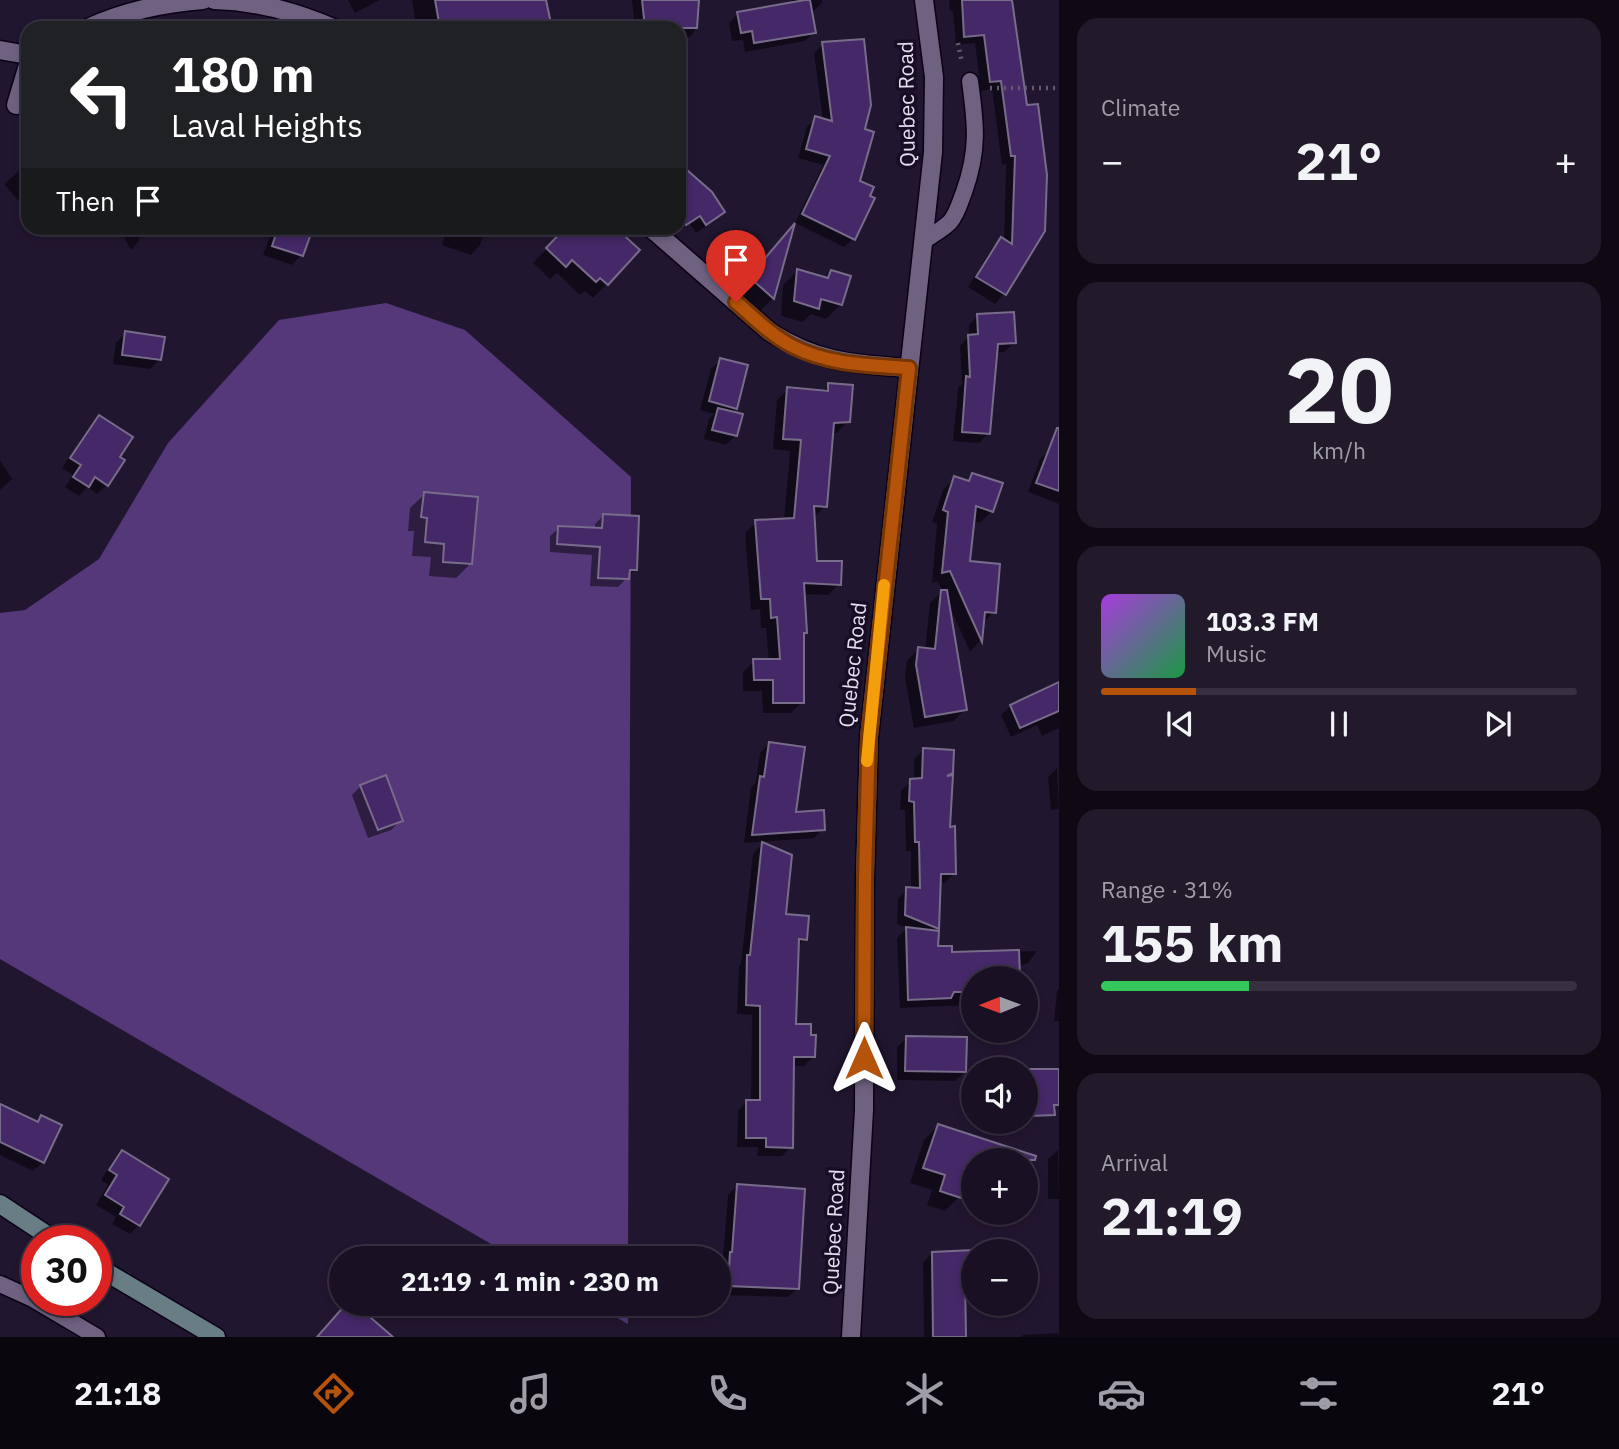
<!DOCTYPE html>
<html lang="en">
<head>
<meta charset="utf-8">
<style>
	:root { --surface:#191023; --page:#22192b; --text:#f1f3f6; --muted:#9f9da6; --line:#373041; --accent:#b45309 }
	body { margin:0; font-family:"IBM Plex Sans",sans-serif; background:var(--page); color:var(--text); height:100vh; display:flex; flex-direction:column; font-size:26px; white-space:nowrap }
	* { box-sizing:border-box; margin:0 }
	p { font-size:23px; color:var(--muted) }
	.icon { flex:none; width:38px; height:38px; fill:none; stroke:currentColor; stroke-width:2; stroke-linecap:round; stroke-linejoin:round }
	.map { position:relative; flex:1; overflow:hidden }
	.sheet { display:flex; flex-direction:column; gap:18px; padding:18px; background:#0e0913; width:560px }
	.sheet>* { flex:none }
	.guide { position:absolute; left:21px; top:21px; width:665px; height:214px; border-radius:21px; box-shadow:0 4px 10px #0003,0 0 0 2px var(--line); background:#202124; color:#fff; overflow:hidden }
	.needle { width:46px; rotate:269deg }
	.buttons { position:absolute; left:961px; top:966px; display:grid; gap:14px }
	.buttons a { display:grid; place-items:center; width:77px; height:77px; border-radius:50%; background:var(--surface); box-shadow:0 4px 10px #0003,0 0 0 2px var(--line); font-size:35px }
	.speed { position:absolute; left:21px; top:1225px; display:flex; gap:14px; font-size:35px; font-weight:700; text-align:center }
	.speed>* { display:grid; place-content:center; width:91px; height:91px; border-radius:50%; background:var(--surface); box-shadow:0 4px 10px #0003,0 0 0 2px var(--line); line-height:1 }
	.speed .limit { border:10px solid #d22; background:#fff; color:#111 }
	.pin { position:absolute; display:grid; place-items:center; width:60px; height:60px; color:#fff; margin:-72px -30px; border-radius:50% 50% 50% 0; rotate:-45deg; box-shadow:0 0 7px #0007 }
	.pin .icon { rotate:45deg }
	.me { position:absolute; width:77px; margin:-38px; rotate:0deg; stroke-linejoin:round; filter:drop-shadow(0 0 5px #0008) }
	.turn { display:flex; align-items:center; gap:24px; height:147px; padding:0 35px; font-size:32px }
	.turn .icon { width:91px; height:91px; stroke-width:2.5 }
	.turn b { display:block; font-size:49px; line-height:60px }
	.then { display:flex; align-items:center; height:66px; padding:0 35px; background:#0003; gap:14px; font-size:26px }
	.big { font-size:52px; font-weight:800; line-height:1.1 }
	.sheet .tile { flex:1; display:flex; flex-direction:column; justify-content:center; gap:10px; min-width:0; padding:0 24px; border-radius:21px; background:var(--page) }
	.sheet .dial { align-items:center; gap:0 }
	.dial b { font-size:91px; line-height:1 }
	.song { display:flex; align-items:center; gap:21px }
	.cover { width:84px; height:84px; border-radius:10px; background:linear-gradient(135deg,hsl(280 70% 55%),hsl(140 70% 35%)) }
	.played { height:7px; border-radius:4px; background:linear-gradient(90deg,var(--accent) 20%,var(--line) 20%) }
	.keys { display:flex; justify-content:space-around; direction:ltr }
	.heat { display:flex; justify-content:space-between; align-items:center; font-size:38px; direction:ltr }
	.charge { height:10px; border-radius:5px; background:linear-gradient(90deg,#34c759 31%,var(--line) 0) }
	.trip { position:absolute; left:329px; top:1246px; width:402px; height:70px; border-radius:35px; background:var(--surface); box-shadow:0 4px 10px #0003,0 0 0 2px var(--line); font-weight:800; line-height:70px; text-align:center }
	.dock { display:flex; height:112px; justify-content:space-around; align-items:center; background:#0a060e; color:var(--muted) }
	.dock .icon { width:49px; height:49px }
	.dock .selected { color:var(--accent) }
	.dock b { font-size:32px; color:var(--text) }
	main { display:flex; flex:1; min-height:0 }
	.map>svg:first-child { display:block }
</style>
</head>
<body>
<main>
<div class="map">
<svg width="1059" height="1337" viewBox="0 0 1059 1337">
	<rect width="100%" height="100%" fill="#21162f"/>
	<g fill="#553879">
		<path d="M 386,303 L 465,330 L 631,477 L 628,1258 L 515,1258 L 0,959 L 0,613 L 25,610 L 99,559 L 168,443 L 279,320 Z"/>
		<path d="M 593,1304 L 628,1304 L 628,1324 Z"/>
	</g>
	<g fill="#0007">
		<path d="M 348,0 L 380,0 L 355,13 Z"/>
		<path d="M 412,0 L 545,0 L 550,28 L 424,28 L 422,20 L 415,21 Z"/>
		<path d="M 632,0 L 697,0 L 695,31 L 686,40 L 679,41 L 679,28 L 625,28 L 634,18 Z"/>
		<path d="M 791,0 L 822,0 L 822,3 L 811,13 L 814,32 L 805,41 L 745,52 L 743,40 L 732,41 L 729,23 L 738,13 L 792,4 Z"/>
		<path d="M 949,0 L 1014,0 L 1011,5 L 1043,225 L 1046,226 L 1004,294 L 995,304 L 968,287 L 992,248 L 1001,239 L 1004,241 L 1006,164 L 1002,165 L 992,89 L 981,91 L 975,43 L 956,45 L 953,11 L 950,11 Z"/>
		<path d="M 823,44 L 863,131 L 853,239 L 844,247 L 795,223 L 823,165 L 798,158 L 807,127 L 816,118 L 823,120 L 814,53 Z"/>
		<path d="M 28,163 L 28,200 L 21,204 L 4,184 Z"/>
		<path d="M 679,177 L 723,212 L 713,222 L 696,233 L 690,224 L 676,233 L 673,228 L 679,228 Z"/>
		<path d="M 119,228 L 139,228 L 139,241 L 131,250 Z"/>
		<path d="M 273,228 L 311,228 L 301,255 L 292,265 L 263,255 Z"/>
		<path d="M 448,228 L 486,228 L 480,245 L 471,255 L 442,245 Z"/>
		<path d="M 567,228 L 572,228 L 584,238 L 607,284 L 593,298 L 585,291 L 580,295 L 557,273 L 550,279 L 533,263 Z"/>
		<path d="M 791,229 L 773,298 L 759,312 L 736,292 Z"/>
		<path d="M 797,271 L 824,278 L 831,272 L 841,304 L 826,319 L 811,314 L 803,322 L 781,316 L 783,285 Z"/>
		<path d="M 978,315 L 1014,343 L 1004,352 L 995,353 L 989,433 L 979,443 L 953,441 L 958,388 L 962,384 L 960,346 L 969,336 L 969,325 Z"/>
		<path d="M 125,333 L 160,359 L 150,369 L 113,364 L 116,343 Z"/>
		<path d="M 721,360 L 735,408 L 731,413 L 736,435 L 726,445 L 704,439 L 709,419 L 714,414 L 700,410 L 711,369 Z"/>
		<path d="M 829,385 L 848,421 L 837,433 L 832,433 L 825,506 L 814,518 L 816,563 L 839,584 L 828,595 L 803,594 L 805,632 L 802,636 L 802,702 L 791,713 L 763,713 L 762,691 L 743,691 L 743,672 L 754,661 L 769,661 L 766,628 L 761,628 L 760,609 L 751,610 L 745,533 L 756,522 L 784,520 L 790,451 L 773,449 L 777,400 L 788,389 L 822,392 Z"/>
		<path d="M 100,417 L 118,458 L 107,485 L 97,494 L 87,487 L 79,496 L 65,487 L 73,475 L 62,468 L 90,427 Z"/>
		<path d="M 1050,450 L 1059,453 L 1059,504 L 1028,492 L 1040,459 Z"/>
		<path d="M 0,460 L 12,479 L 0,490 Z"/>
		<path d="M 972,475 L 992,511 L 980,523 L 973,521 L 968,563 L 994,612 L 982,624 L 980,641 L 970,652 L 949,605 L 965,709 L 954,721 L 914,728 L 905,678 L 907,661 L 918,649 L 925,650 L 930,603 L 942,591 L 938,581 L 932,583 L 937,523 L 932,522 L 943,490 L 954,478 L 965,482 Z"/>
		<path d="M 425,494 L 470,564 L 456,578 L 429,576 L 431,557 L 412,556 L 414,531 L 408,531 L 410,508 Z"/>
		<path d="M 604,515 L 635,570 L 618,587 L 590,586 L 592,555 L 550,552 L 550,536 L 559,528 L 595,529 L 595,524 Z"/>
		<path d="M 1059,684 L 1059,728 L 1042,736 L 1037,725 L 1011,737 L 1001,715 L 1011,706 Z"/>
		<path d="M 769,744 L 794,814 L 823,829 L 814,838 L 744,843 L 751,787 L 756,782 L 760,753 Z"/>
		<path d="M 924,750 L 951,772 L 946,777 L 948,828 L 954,873 L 945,883 L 939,883 L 937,928 L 933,932 L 936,948 L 950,954 L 1037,951 L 1028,963 L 1001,972 L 1010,973 L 1011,978 L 973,978 L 973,1010 L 970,1010 L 970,1005 L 900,1008 L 897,938 L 907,928 L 897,924 L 898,899 L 907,889 L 911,889 L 911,851 L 906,851 L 905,810 L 900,810 L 901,790 L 914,780 L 914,759 Z"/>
		<path d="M 1057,768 L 1059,809 L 1051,810 L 1048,777 Z"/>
		<path d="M 361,786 L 401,820 L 391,830 L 368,838 L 352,795 Z"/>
		<path d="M 762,844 L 784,915 L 805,939 L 797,947 L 794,1026 L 814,1056 L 804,1066 L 793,1066 L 791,1147 L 782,1156 L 757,1156 L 758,1147 L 737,1147 L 738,1111 L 747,1101 L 751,1101 L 752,1015 L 737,1014 L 739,966 L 741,964 L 753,854 Z"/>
		<path d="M 1059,989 L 1059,1021 L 1054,1021 L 1057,991 Z"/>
		<path d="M 907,1038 L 965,1071 L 955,1081 L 897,1080 L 897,1047 Z"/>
		<path d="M 1026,1071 L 1050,1071 L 1030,1114 L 1026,1114 Z"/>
		<path d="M 0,1106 L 36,1123 L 42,1117 L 43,1162 L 33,1171 L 0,1155 Z"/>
		<path d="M 938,1126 L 1024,1154 L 1022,1160 L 973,1160 L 973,1183 L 965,1180 L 959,1197 L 945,1211 L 927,1205 L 932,1190 L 910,1183 L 924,1140 Z"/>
		<path d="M 1058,1150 L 1059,1199 L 1048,1199 L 1048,1159 Z"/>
		<path d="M 122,1152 L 139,1225 L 130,1234 L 112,1224 L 116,1217 L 96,1205 L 108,1185 L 101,1180 L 113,1161 Z"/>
		<path d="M 738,1185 L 798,1288 L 788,1297 L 720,1295 L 728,1195 Z"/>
		<path d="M 973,1252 L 973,1283 L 970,1286 L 964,1286 L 964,1337 L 924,1337 L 923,1263 L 932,1253 Z"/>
		<path d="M 594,1255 L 673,1257 L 673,1258 L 591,1258 Z"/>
		<path d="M 1059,1333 L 1059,1337 L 1021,1337 L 1023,1335 Z"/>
	</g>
	<g fill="#452868" stroke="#786c8b" stroke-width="2">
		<path d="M 435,0 L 546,0 L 552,28 L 440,28 Z"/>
		<path d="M 642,0 L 699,0 L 697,28 L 645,28 Z"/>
		<path d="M 805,0 L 810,0 L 816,33 L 754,43 L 752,31 L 741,33 L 737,12 Z"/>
		<path d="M 962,0 L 1012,0 L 1027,105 L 1038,104 L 1047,175 L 1045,231 L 1006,295 L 976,277 L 1001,237 L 1012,244 L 1015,156 L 1011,156 L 1001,81 L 990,82 L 984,35 L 964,37 Z"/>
		<path d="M 864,39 L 871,105 L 865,129 L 874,132 L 860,181 L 874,187 L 870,196 L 875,198 L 855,240 L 802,214 L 830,156 L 806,149 L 815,116 L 832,121 L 822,42 Z"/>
		<path d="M 679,163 L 712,192 L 725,212 L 706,225 L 700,216 L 686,225 L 679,214 Z"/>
		<path d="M 795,223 L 774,299 L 749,277 Z"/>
		<path d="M 278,228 L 313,228 L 303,256 L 272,246 Z"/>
		<path d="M 565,228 L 616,228 L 640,250 L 608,285 L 600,278 L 596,282 L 572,260 L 566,267 L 546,248 Z"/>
		<path d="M 797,269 L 828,278 L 831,270 L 851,276 L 842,305 L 821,299 L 819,309 L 794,301 Z"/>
		<path d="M 1014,312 L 1016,343 L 998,344 L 990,434 L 962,432 L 966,376 L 970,377 L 968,335 L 978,334 L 977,314 Z"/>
		<path d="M 125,331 L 165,337 L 161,360 L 122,355 Z"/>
		<path d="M 720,358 L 748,365 L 737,409 L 709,401 Z"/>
		<path d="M 828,383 L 853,385 L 850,422 L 834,423 L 827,507 L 814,506 L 817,561 L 842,561 L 841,585 L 804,583 L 807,633 L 804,633 L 804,703 L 773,703 L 773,680 L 754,680 L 753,659 L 780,659 L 777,617 L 771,618 L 770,599 L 761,599 L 755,520 L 794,518 L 801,440 L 783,439 L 787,387 L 828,391 Z"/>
		<path d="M 718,408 L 743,414 L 737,436 L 712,430 Z"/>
		<path d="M 99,415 L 133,437 L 120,457 L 125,460 L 108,486 L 95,477 L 89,487 L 73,477 L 81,465 L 70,458 Z"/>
		<path d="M 1057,428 L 1059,428 L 1059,491 L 1036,483 Z"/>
		<path d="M 972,473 L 1003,483 L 993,512 L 976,506 L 970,561 L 1000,564 L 996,613 L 985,612 L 982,642 L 950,571 L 942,573 L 948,512 L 943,510 L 954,476 L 969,481 Z"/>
		<path d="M 424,492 L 478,497 L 472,564 L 443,562 L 444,544 L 425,542 L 427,518 L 421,517 Z"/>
		<path d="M 603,514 L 639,516 L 637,570 L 630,570 L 629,579 L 598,578 L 600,547 L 557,544 L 558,526 L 602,528 Z"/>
		<path d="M 941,590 L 947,590 L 967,710 L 925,717 L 916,665 L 918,647 L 935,649 Z"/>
		<path d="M 1059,682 L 1059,711 L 1020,728 L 1010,705 Z"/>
		<path d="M 769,742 L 805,747 L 796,812 L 824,810 L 825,830 L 752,835 L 760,776 L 764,777 Z"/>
		<path d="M 923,748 L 954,750 L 953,773 L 947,776 L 953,775 L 950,827 L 955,826 L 956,874 L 941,874 L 939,929 L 905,915 L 906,887 L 920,888 L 919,842 L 915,842 L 914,802 L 909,801 L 910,779 L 922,778 Z"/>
		<path d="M 386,775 L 403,821 L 378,830 L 360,785 Z"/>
		<path d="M 762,842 L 792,855 L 786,914 L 809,916 L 807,940 L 799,939 L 796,1024 L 811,1024 L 811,1035 L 816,1035 L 815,1057 L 794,1057 L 793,1148 L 766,1147 L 766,1138 L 746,1138 L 746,1100 L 760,1100 L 760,1006 L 746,1005 L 747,955 L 750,955 Z"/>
		<path d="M 906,927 L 939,931 L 938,946 L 952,946 L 952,952 L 1019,950 L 1020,976 L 1012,976 L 1012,978 L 973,978 L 973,992 L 954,992 L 951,998 L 908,1000 Z"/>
		<path d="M 906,1036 L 967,1037 L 966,1072 L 905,1071 Z"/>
		<path d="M 1026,1069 L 1059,1069 L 1059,1105 L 1054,1105 L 1055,1115 L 1030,1116 L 1030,1105 L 1026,1105 Z"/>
		<path d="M 0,1104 L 38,1122 L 41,1115 L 62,1125 L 44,1163 L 0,1142 Z"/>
		<path d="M 938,1124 L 1036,1156 L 1035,1160 L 973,1160 L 961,1198 L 940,1191 L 945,1175 L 923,1168 Z"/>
		<path d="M 122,1150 L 169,1179 L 140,1226 L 120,1214 L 124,1207 L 105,1195 L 117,1175 L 109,1170 Z"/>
		<path d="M 737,1184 L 805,1189 L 799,1289 L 728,1286 L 730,1252 L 732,1252 Z"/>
		<path d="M 973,1250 L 973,1278 L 965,1278 L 966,1337 L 933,1337 L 932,1252 Z"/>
		<path d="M 346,1304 L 355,1304 L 393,1337 L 317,1337 Z"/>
	</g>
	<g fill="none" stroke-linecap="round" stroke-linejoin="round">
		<defs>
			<g id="lane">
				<path d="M 924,241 C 932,235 943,229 950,222 C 957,214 960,202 964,192 C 979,150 976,125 970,81"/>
				<path d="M 0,1284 L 33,1299 L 97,1337"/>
			</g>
			<g id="street">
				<path d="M 214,0 C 255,1 294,11 333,28"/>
				<path d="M 88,28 C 125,11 162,3 203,0"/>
				<path d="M 0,50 L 28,55"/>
				<path d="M 16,105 L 28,65"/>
				<path d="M 651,228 L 770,332 C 819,363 854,364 909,368"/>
				<path d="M 851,1337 L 864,1110 L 865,877 L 869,737 L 933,152 L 934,77 L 924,0"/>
			</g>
			<g id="secondary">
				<path d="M 0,1204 L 56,1241"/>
				<path d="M 96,1266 L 216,1337"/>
			</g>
		</defs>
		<use href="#lane" stroke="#0a0216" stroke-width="19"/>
		<use href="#street" stroke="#0a0216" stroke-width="21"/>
		<use href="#secondary" stroke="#0a0216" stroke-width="21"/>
		<g stroke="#635a70" stroke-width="4.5" stroke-dasharray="2 5" stroke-linecap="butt">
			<path d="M 958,43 L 962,63"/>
			<path d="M 990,88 L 1059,88"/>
		</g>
		<use href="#lane" stroke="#6e6280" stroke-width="16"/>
		<use href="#street" stroke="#6e6280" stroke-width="18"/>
		<use href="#secondary" stroke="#687e84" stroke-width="18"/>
	</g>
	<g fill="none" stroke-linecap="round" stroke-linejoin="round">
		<defs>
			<path id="route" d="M 736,302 C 754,318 771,335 792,346 C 829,365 869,365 909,368 L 869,737 L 865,877 L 864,1058"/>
		</defs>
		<use href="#route" stroke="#753606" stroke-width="18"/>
		<use href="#route" stroke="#b45309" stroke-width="12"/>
		<path stroke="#f59e0b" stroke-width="12" d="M 867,761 L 884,585"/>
	</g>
	<g text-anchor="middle" stroke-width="7" stroke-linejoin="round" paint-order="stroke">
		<g font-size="21" fill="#e4deef" stroke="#170d25">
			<text transform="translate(907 104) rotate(-91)" y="7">Quebec Road</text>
			<text transform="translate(853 665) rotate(-84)" y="7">Quebec Road</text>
			<text transform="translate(834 1232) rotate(-87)" y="7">Quebec Road</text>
		</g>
	</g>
</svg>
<div class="buttons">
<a><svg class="needle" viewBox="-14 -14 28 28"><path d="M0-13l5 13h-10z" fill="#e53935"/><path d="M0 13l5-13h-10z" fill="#9f9da6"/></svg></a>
<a><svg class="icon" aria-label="sound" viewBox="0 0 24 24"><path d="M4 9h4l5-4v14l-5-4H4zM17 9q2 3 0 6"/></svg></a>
<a>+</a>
<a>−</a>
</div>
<div class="speed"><div class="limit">30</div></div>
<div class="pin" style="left:736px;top:302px;background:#d93025"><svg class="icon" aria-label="arrive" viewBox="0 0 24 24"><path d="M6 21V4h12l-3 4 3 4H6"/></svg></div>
<svg class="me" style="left:864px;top:1058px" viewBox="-20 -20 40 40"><path d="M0-17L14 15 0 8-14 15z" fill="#b45309" stroke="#fff" stroke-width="4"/></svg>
<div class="trip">21:19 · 1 min · 230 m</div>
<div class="guide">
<div class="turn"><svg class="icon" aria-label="left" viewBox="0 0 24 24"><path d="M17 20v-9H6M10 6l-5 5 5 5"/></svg><div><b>180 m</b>Laval Heights</div></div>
<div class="then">Then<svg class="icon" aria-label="arrive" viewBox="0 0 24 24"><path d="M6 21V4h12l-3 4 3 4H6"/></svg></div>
</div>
</div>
<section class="sheet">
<div class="tile"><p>Climate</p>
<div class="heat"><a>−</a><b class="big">21°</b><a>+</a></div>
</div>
<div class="tile dial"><b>20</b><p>km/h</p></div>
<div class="tile">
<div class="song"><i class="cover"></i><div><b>103.3 FM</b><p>Music</p></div></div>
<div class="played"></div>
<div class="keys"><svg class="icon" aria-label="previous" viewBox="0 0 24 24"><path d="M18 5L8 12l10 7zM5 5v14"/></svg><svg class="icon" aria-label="pause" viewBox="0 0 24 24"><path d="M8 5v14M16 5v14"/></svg><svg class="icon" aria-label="next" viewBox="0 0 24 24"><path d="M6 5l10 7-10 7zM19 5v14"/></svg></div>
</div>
<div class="tile"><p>Range · 31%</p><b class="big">155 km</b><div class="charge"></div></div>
<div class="tile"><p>Arrival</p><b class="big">21:19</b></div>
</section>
</main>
<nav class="dock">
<b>21:18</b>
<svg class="icon selected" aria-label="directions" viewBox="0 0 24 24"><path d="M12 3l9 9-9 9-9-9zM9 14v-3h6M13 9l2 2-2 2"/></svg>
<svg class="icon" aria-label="music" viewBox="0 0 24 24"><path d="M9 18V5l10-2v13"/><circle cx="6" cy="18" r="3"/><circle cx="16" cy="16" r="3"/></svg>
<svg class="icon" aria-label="phone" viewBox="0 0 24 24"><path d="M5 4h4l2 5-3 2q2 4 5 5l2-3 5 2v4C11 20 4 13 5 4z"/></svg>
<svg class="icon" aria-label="climate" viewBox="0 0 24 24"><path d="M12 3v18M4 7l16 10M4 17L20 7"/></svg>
<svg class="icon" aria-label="car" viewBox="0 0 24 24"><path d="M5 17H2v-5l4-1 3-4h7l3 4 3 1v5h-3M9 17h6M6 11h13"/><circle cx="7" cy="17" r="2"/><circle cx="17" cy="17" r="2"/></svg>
<svg class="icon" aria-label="filters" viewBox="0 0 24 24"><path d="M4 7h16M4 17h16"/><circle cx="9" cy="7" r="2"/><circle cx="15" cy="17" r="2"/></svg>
<b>21°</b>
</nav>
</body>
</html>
